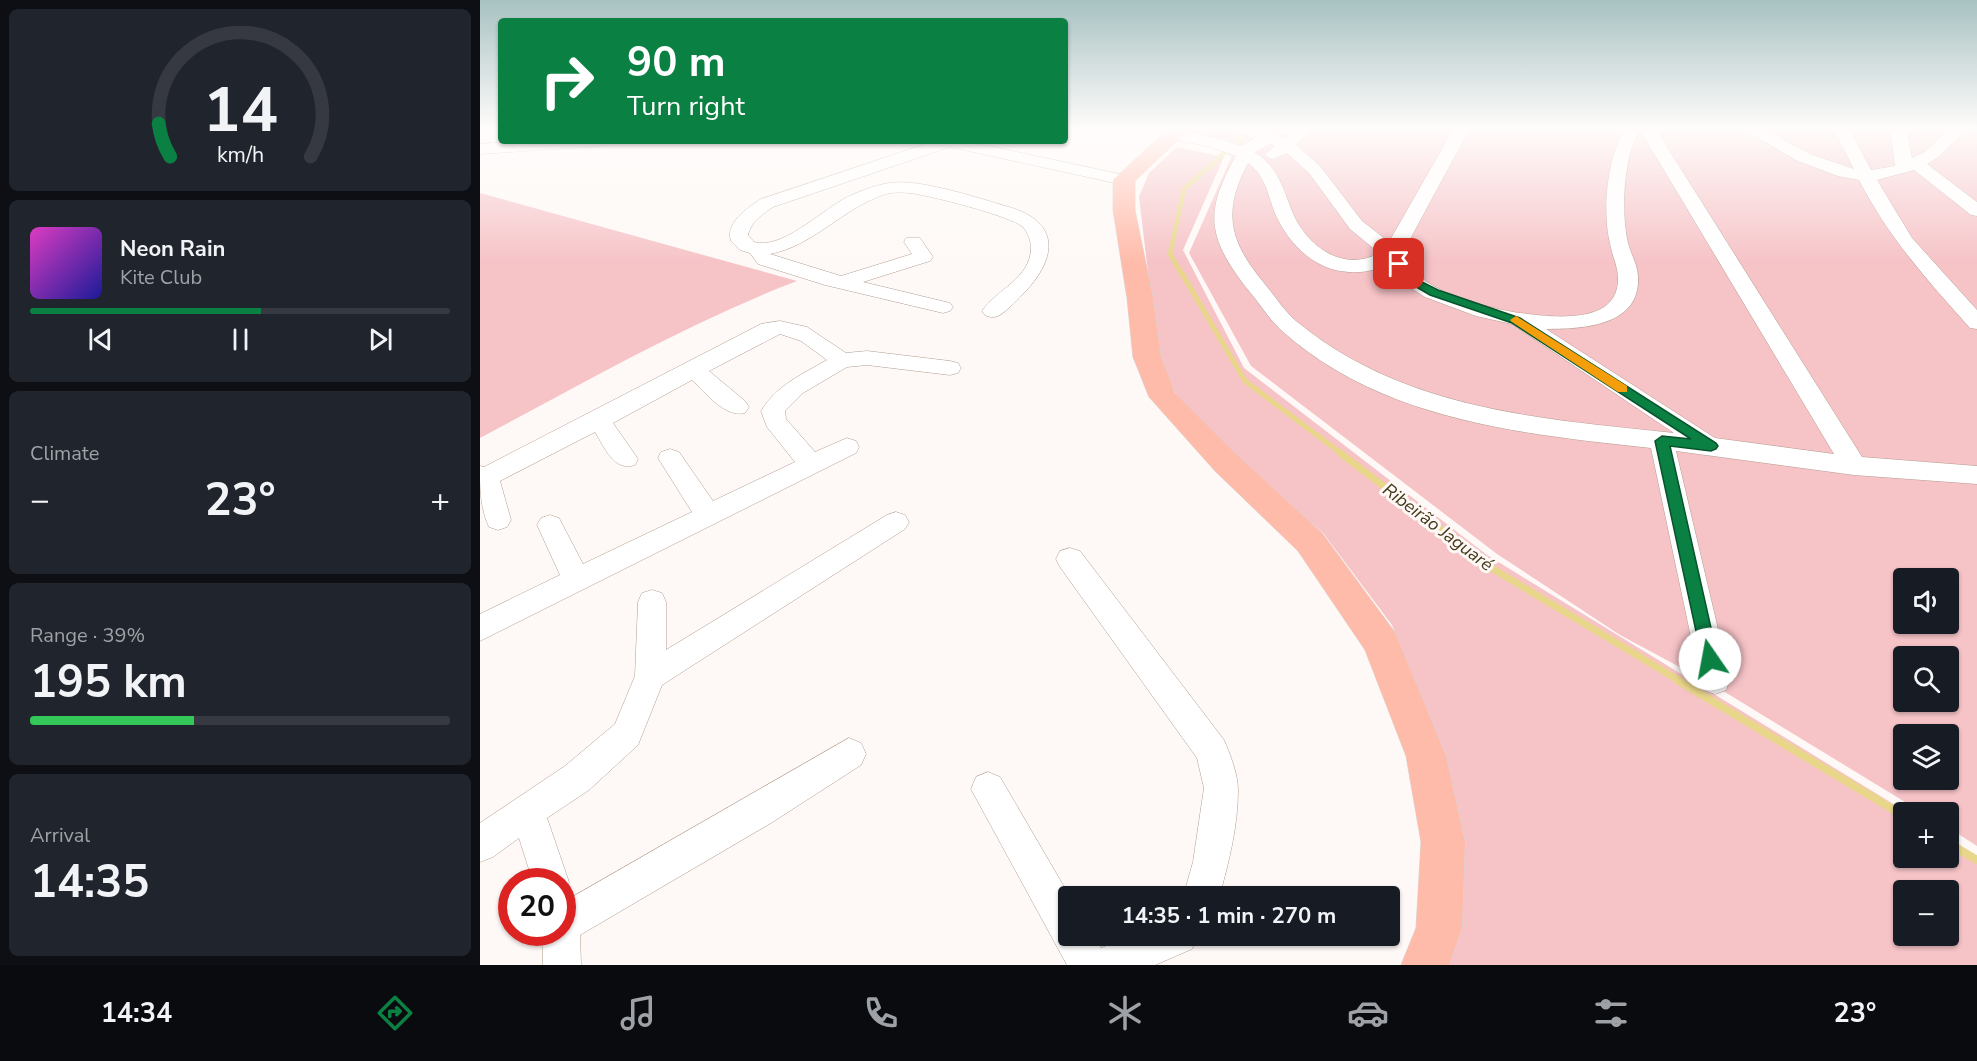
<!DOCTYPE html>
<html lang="en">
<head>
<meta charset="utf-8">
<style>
	:root { --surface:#171b24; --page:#20242c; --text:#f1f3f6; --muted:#9ea1a6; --line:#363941; --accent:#0b8043 }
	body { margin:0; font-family:"Nunito Sans",sans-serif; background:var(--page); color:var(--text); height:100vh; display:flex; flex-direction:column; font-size:22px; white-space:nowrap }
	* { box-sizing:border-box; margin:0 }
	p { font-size:20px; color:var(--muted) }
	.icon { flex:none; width:33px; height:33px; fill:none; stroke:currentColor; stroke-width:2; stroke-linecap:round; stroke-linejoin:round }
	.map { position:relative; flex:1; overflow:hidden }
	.details { display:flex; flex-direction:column; gap:9px; padding:9px; background:#0d0f14; width:480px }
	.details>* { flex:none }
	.top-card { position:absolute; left:18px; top:18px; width:570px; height:126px; border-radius:6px; box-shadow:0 2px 4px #0004; background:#0b8043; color:#fff; overflow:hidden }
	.controls { position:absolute; left:1413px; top:568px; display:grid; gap:12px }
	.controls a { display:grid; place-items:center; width:66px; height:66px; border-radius:6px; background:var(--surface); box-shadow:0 2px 4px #0004; font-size:30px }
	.speed { position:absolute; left:18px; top:868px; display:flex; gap:12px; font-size:30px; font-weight:700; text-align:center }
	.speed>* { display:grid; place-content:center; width:78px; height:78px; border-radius:50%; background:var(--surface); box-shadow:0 2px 4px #0004; line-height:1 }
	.speed .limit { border:9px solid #d22; background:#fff; color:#111 }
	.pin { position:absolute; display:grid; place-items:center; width:51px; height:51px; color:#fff; margin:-26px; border-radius:12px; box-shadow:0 3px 9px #0006 }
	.me { position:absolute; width:66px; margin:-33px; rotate:348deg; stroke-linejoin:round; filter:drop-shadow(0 0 4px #0008) }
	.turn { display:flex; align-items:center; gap:21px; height:126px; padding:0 30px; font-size:27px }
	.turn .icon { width:78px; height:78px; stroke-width:2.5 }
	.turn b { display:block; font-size:42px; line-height:51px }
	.big { font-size:45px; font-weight:700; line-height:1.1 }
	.details .tile { flex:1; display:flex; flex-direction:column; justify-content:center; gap:9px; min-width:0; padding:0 21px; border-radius:9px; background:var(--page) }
	.details .dial { align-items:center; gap:0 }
	.dial svg { height:156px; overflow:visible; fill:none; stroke:var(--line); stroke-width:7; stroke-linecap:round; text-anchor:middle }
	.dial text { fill:var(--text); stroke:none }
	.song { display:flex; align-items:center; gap:18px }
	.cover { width:72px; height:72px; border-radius:9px; background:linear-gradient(135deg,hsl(310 70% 55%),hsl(240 70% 35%)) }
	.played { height:6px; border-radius:3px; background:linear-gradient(90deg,var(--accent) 55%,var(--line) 55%) }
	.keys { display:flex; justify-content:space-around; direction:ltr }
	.heat { display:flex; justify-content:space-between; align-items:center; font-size:33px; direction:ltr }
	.charge { height:9px; border-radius:4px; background:linear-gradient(90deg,#34c759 39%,var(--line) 0) }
	.trip { position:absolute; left:578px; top:886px; width:342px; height:60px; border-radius:6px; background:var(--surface); box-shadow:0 2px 4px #0004; font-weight:700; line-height:60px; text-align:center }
	.tab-bar { display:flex; height:96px; justify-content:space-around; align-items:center; background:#090b0e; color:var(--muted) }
	.tab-bar .icon { width:42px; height:42px }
	.tab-bar .active { color:var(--accent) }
	.tab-bar b { font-size:27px; color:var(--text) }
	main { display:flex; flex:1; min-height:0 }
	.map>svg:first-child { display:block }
</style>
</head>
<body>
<main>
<section class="details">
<div class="tile dial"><svg viewBox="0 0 100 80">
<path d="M14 69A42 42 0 1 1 86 69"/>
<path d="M14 69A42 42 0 0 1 8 52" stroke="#0b8043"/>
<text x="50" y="56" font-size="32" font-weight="700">14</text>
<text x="50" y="72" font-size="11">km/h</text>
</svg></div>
<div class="tile">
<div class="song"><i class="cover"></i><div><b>Neon Rain</b><p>Kite Club</p></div></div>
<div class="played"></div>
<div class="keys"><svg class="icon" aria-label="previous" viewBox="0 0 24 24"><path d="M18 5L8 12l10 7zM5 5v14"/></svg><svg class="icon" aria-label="pause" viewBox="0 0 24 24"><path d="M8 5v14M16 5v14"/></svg><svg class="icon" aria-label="next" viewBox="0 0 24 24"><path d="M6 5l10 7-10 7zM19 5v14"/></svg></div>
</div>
<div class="tile"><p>Climate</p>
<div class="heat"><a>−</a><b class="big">23°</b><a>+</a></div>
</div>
<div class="tile"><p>Range · 39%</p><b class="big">195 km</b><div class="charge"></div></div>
<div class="tile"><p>Arrival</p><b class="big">14:35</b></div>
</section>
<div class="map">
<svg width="1497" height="965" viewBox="0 0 1497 965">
	<rect width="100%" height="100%" fill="#fef9f6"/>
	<g fill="#f6c3c7" fill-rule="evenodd">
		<path d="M 716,128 L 772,128 L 794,135 L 806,135 L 813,128 L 1497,128 L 1497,846 L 1469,828 L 1468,813 L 1443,813 L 1235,686 L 1140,635 L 1017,554 L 771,366 L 709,253 L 751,158 L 750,155 L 729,147 L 700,140 ZM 1424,579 L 1468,579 L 1468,624 L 1424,624 ZM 1424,657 L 1468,657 L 1468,702 L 1424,702 ZM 1424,735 L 1468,735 L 1468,780 L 1424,780 Z"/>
		<path d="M 697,147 L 744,157 L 703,250 L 764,368 L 1007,555 L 1428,813 L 1424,813 L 1424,858 L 1468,858 L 1469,838 L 1497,856 L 1497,965 L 927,965 L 955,870 L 953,742 L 912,625 L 843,533 L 707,417 L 678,356 L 659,197 L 669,173 ZM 1424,891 L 1468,891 L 1468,936 L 1424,936 Z"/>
		<path d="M 0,193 L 317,281 C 209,322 102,384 0,438 Z"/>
	</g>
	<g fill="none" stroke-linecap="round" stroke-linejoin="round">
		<path stroke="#e8d68a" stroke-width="4.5" d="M 701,273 L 690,254 L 704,189 L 769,131"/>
		<path stroke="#e8d68a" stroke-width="5" d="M 701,272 L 765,381 L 862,454"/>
		<path stroke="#e8d68a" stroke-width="7" d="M 860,453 L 1013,569 L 1200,681"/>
		<g stroke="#e8d68a" stroke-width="8">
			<path d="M 1197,680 L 1424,816"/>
			<path d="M 1468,843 L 1497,860"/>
		</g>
		<defs>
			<g id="minor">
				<path d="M 748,128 L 774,128 L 804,138 L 815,128 L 833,128 L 816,145 L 840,166 L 882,221 L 909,242 L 974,128 L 990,128 L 922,254 C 927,261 932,269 938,275 C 961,296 1011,309 1040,313 C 1071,317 1138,326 1138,279 C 1138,266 1132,256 1130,243 C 1122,212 1127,155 1146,128 L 1175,128 L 1382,457 L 1497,466 L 1497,484 L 1374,475 L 1196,451 L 1250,680 L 1246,690 L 1235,694 L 1224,690 L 1220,680 L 1171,448 C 1043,434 902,421 801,330 C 789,319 780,304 769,291 C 728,239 723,213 756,156 L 727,146 L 686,138 L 684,135 C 693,124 748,141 761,146 L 775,138 L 750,131 ZM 1160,130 L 1354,454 L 1235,438 L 1066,329 C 1100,329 1160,327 1158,278 C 1158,265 1151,255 1148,243 C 1141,213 1143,156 1160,130 ZM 790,144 L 795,146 L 785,154 L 787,157 L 793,159 L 807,153 L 829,173 L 870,229 L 899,253 C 865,272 831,249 815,218 C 803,192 801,168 774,152 ZM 768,163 C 785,176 787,191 794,211 C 805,238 826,262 855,270 C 873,274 893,273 909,263 L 923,283 L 945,297 L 996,316 L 1032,324 L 1194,433 C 1062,419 923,410 816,321 C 804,311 794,295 784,283 C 749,241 742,212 768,163 Z"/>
				<path d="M 1261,128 L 1281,128 L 1330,154 L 1374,169 L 1353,128 L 1369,128 L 1391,170 L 1415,166 L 1410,128 L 1426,128 L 1432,158 L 1445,152 L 1470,128 L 1488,128 L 1457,158 L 1447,164 L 1497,202 L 1497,216 L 1491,215 L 1434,170 L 1397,180 L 1432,238 L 1497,310 L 1497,329 L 1490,328 C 1447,280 1409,238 1379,180 L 1358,176 L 1318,161 Z"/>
				<path d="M 48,141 L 131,141 L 123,146 L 0,154 L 0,144 Z"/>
				<path d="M 455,141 L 486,141 L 644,175 L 650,176 L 653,180 L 650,184 L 644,185 L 470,147 L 293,207 C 282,214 271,222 268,235 L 274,242 C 301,250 339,213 362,200 C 376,192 393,186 409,183 C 439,178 498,198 529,207 C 583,223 576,261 542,295 C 535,302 526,312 518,316 C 513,318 509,317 505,315 L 502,311 C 516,290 551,278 551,248 C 551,241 548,233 543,227 C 531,216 448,195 430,193 C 420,192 411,192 403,195 C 362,209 333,246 290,254 L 361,276 L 432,254 L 424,242 L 426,238 L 440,238 L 453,257 L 450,261 L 383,282 L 470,303 L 473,307 L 470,311 L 463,313 L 345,285 L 278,264 L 270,253 L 260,250 L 251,241 C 245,223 267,208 281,199 Z"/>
				<path d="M 300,321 L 327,327 L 366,353 L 387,351 L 470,361 L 478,363 L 481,368 L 478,373 L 470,375 L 387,365 L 367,367 L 323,393 L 305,411 L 306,419 L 335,452 L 367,438 L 376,441 L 379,447 L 376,453 L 0,641 L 0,614 L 80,575 L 57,525 L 61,518 L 70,515 L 79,518 L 103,564 L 212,512 L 178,458 L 181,452 L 190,449 L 199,452 L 233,501 L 315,462 L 287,427 L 281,411 C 297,385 321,375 347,360 L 321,341 L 300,334 L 229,371 L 265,401 L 269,407 L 265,413 C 245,418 226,393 212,380 L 133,423 L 158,459 L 155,465 C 134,472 125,448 115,432 L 20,481 L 31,520 L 27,527 L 18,530 L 9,527 C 0,508 0,487 0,466 L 4,467 L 281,324 Z"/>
				<path d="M 416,512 L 425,515 L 429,522 L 425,529 L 182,685 L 158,745 L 109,790 L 67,818 L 89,882 L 84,895 L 82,882 L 53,882 L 39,838 L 13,857 L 0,862 L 0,823 L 85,766 L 135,724 L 155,676 L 158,602 L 162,593 L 172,590 L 182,593 L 186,602 L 186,650 L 407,515 Z"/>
				<path d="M 590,548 L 600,551 L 744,740 C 750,754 758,774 758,790 C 758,825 749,863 739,897 L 703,897 L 713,862 L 724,788 L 717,758 L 580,567 L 576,559 L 580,551 Z"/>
				<path d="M 369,738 L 381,743 L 386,754 L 381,765 L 291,823 L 100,935 L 101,965 L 63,965 L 62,933 L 82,933 L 82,903 Z"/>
				<path d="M 508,772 L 520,777 L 590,897 L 588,897 L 588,936 L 614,936 L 621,948 L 652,936 L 718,936 L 712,949 L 675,965 L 587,965 L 491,789 L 496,777 Z"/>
			</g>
			<path id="major" d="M 689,128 L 711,128 L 655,181 L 655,210 L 673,298 L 681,357 L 695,393 L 757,455 L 842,533 L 914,631 L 919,642 L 966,756 L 985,842 L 982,928 L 969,965 L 921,965 L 936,928 L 941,842 L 926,756 L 885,650 L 818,551 L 735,471 L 669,397 L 653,357 L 647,298 L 633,210 L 633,180 Z"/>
		</defs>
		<use href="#minor" stroke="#b29e90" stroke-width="1"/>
		<use href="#major" stroke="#d8d7d6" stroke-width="1"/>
		<use href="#minor" fill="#fff" fill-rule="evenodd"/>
		<use href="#major" fill="#fba" fill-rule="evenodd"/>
	</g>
	<linearGradient id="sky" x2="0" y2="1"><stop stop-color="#a8c2c2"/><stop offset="0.49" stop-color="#fffcfb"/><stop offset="1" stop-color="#fffcfb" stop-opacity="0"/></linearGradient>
	<rect width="1497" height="263" fill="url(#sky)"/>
	<path fill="#0b8043" stroke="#07532c" stroke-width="1.5" d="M 919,261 L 923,262 L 938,280 L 958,290 L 1040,318 L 1236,443 L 1238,446 L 1236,449 L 1231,451 L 1190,446 L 1238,659 L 1236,664 L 1230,666 L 1224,664 L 1222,659 L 1175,441 L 1182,436 L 1211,439 L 1032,323 L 950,295 L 931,284 L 914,264 Z"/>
	<path fill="#f59e0b" d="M 1036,316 L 1147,386 L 1147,392 L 1138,392 L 1032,322 L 1030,320 Z"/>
	<g text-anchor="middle" stroke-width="6" stroke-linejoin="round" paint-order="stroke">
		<g font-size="18" font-style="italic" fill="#413918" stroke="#fef9f6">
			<text transform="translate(958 527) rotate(37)" y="6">Ribeirão Jaguaré</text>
		</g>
	</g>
</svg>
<div class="controls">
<a><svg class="icon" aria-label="sound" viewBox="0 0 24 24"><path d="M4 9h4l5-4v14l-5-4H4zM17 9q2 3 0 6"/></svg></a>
<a><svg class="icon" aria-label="search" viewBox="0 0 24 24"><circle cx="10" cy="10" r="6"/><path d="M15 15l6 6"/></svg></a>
<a><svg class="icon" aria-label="layers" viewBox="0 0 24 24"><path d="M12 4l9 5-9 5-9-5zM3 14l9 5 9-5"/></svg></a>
<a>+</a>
<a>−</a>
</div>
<div class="speed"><div class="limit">20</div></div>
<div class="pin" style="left:919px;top:264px;background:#d93025"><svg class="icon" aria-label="arrive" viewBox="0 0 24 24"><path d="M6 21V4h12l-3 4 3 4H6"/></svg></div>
<svg class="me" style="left:1230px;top:659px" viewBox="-20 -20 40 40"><circle r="19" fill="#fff"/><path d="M0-13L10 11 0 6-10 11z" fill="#0b8043"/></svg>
<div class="trip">14:35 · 1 min · 270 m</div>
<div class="top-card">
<div class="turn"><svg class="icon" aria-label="right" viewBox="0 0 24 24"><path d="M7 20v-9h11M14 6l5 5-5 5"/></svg><div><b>90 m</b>Turn right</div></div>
</div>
</div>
</main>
<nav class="tab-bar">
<b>14:34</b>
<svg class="icon active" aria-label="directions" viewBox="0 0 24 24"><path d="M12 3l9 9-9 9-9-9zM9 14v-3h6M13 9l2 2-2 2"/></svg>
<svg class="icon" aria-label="music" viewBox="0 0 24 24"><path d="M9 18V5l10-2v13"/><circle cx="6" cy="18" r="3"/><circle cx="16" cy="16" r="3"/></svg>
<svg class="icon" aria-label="phone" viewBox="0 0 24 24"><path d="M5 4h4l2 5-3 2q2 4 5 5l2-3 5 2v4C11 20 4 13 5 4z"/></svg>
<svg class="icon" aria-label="climate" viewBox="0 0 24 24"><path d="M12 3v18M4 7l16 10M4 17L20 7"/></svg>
<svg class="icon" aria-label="car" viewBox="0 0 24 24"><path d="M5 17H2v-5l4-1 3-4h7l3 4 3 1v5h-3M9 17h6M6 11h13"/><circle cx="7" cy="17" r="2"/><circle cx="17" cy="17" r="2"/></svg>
<svg class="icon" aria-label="filters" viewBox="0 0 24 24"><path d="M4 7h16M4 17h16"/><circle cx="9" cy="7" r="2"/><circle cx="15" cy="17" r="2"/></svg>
<b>23°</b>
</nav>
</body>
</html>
